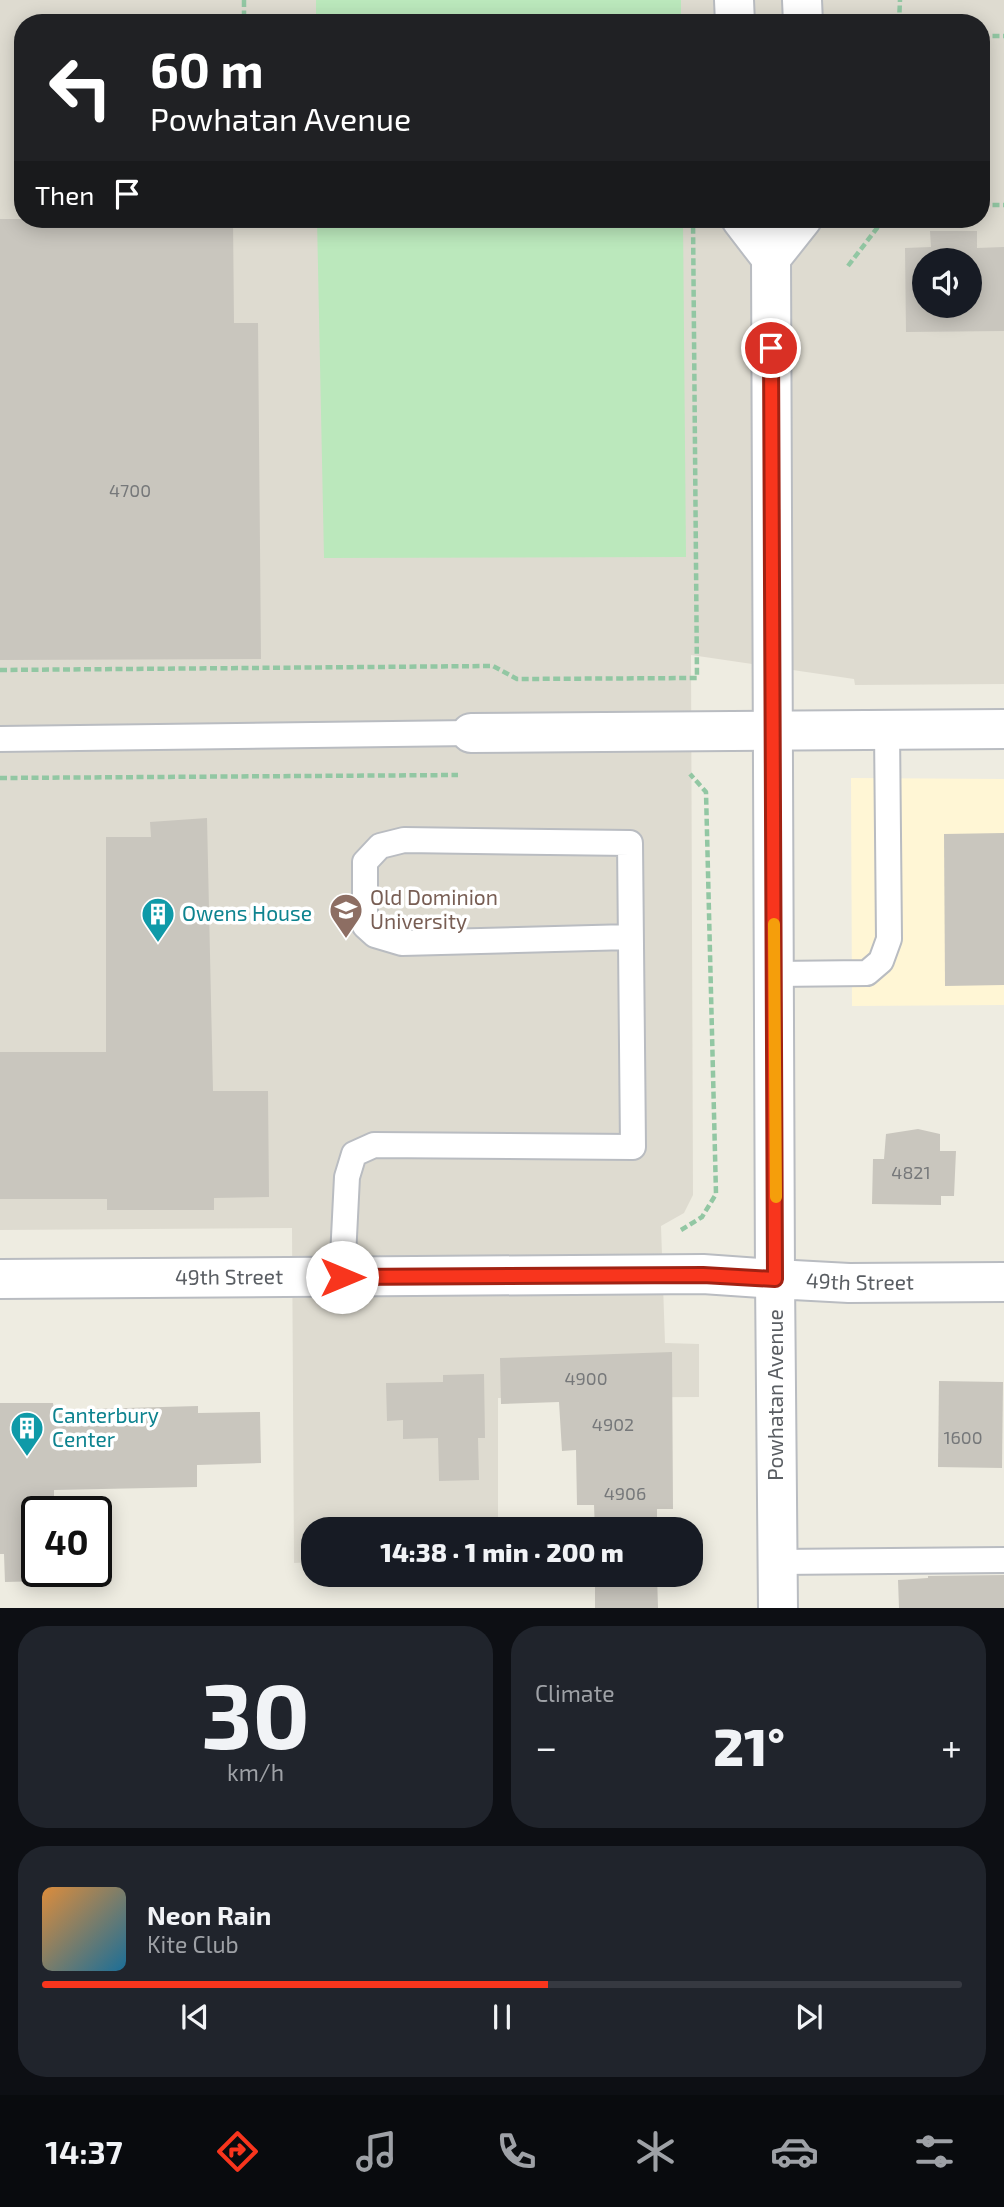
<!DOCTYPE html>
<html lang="en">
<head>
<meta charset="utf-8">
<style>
	:root { --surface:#171b24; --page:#20242c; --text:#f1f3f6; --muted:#9ea1a6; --line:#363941; --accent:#f8351d }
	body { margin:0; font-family:"Exo 2",sans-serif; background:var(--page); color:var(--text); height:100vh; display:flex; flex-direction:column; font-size:26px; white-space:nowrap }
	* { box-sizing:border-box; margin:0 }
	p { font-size:23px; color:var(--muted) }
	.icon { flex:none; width:38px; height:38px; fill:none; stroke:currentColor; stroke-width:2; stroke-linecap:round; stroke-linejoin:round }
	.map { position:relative; height:1608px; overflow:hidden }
	.details { display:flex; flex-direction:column; gap:18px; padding:18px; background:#0d0f14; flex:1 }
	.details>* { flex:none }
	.banner { position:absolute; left:14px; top:14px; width:976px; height:214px; border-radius:28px; box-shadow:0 4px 18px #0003; background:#202124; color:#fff; overflow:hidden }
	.tools { position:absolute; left:912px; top:248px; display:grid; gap:14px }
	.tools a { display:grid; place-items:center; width:70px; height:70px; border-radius:50%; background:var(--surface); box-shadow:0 4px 18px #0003; font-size:35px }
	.speed { position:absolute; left:21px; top:1496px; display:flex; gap:14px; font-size:35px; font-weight:700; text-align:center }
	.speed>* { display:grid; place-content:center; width:91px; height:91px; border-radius:50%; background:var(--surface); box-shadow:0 4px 18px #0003; line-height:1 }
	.speed .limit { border:4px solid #111; border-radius:10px; background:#fff; color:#111 }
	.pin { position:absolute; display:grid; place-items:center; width:60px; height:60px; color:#fff; margin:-30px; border:4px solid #fff; border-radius:50%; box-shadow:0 2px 7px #0007 }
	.me { position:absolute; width:77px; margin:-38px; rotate:90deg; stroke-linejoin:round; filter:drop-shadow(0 0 5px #0008) }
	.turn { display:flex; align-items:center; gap:24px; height:147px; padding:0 21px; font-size:32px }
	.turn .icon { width:91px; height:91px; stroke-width:2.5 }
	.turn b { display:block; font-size:49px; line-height:60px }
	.then { display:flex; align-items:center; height:66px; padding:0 21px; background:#0003; gap:14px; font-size:26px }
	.big { font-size:52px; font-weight:800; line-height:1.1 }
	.details .widget { flex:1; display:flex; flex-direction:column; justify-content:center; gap:10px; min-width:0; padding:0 24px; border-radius:28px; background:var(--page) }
	.details .dial { align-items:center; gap:0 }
	.dial b { font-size:91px; line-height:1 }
	.song { display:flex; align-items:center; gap:21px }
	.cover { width:84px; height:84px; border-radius:10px; background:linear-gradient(135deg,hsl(30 70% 55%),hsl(200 70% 35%)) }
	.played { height:7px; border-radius:4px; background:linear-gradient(90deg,var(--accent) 55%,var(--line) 55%) }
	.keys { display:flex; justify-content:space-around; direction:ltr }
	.heat { display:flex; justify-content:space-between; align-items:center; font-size:38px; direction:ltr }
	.details .tiles { flex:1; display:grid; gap:18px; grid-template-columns:1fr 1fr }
	.widget:last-child { grid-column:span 2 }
	.trip { position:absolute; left:301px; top:1517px; width:402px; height:70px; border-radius:28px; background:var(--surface); box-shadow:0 4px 18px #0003; font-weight:800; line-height:70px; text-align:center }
	.dock { display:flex; height:112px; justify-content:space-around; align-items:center; background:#090b0e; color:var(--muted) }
	.dock .icon { width:49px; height:49px }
	.dock .on { color:var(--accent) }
	.dock b { font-size:32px; color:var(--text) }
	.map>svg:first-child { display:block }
</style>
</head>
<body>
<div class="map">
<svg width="1004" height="1609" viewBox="0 0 1004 1609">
	<rect width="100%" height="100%" fill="#eeece1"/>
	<path fill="#fff6d5" d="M 851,778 L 1004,779 L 1004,1005 L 852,1006 Z"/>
	<path fill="#dedbd0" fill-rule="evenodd" d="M 0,0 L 1004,0 L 1004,684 L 855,685 L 854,679 L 691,655 L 693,1195 L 684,1213 L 661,1226 L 665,1343 L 699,1344 L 699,1397 L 498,1398 L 498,1529 L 313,1530 L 313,1562 L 294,1563 L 292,1228 L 0,1230 ZM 23,23 L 982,23 L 982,219 L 23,219 ZM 924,261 L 970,261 L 970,306 L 924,306 Z"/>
	<g fill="#bbe8bc">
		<rect x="316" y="0" width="365" height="23"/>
		<path d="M 317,219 L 683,219 L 686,557 L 324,558 Z"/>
	</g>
	<g fill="#c9c6be" fill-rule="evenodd">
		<path d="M 0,219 L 233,219 L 234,323 L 258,323 L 261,659 L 0,660 Z"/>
		<path d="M 930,231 L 977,231 L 977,248 L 1004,247 L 1004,331 L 906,332 L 905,248 L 931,247 ZM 924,261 L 970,261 L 970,306 L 924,306 Z"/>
		<path d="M 207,818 L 213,1091 L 268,1091 L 269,1197 L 214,1198 L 214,1210 L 107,1210 L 107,1199 L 0,1199 L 0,1052 L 106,1052 L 106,837 L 151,837 L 150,822 Z"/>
		<path d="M 1004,833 L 1004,985 L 945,986 L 944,834 Z"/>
		<path d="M 918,1129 L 940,1134 L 940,1151 L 956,1151 L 954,1196 L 941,1196 L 941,1205 L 872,1204 L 873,1159 L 884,1159 L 886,1134 Z"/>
		<path d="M 672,1352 L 673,1509 L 657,1509 L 657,1530 L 595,1530 L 594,1505 L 577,1505 L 576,1450 L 562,1451 L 559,1402 L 501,1404 L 500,1358 Z"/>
		<path d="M 484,1374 L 485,1438 L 478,1438 L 479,1480 L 439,1481 L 438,1438 L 403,1439 L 403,1420 L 387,1421 L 386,1383 L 443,1382 L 443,1375 Z"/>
		<path d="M 939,1381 L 1003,1382 L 1002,1468 L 938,1467 Z"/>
		<path d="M 0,1403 L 53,1403 L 54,1410 L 198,1406 L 198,1413 L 260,1412 L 261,1463 L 197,1465 L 197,1487 L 54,1490 L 54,1512 L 37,1512 L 37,1572 L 45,1572 L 45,1581 L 5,1582 L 4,1554 L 0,1554 Z"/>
		<path d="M 595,1575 L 657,1575 L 658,1608 L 595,1608 Z"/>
		<path d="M 1004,1575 L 1004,1608 L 899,1608 L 898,1580 L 928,1578 L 928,1576 Z"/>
	</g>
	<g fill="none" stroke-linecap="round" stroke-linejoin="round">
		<defs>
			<g id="service">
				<path d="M 0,739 L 471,733"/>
				<path d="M 774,974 L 867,973 L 881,961 L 889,939 L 887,730"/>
				<path d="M 342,1277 L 347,1177 L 354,1154 L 374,1145 L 633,1147 L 630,843 L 404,840 L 380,846 L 365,862 L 365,926 L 375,935 L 402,943 L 630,937"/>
				<path d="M 777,1562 L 1004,1560"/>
			</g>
			<g id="minor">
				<path d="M 471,733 L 1004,729"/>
				<path id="s1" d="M 778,1609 L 775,1279 L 849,1283 L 1004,1282"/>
			</g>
			<g id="tertiary">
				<path d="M 734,0 L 735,23"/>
				<path d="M 802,0 L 803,23"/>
				<path d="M 771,258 L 802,219"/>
				<path id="s2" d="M 0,1279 L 703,1274 L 775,1279 L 771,258 L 741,219"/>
			</g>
		</defs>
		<use href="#service" stroke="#b9bcc1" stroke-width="28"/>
		<use href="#minor" stroke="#b9bcc1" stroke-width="42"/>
		<use href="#tertiary" stroke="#b9bcc1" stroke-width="42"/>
		<g stroke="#92c7a3" stroke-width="4.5" stroke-dasharray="7 3.5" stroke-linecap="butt">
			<path d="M 244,0 L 244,23"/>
			<path d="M 899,23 L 900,0"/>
			<path d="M 982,36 L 1004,36"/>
			<path d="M 982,205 L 1004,205"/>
			<path d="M 848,266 L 884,219"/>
			<path d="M 0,670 L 493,666 L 517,679 L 697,678 L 693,219"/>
			<path d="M 0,778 L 458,775"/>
			<path d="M 681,1230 L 702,1217 L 716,1194 L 706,792 L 690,774"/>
		</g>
		<use href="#service" stroke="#fff" stroke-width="24"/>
		<use href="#minor" stroke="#fff" stroke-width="38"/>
		<use href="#tertiary" stroke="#fff" stroke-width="38"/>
	</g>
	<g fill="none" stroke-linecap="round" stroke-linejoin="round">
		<defs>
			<path id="route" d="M 342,1277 L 703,1275 L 775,1279 L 771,348"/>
		</defs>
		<use href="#route" stroke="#a12213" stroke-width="18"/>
		<use href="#route" stroke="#f8351d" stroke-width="12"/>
		<path stroke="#f59e0b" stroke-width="12" d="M 774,924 L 776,1197"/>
	</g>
	<defs>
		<symbol id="university-pin" viewBox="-11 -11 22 30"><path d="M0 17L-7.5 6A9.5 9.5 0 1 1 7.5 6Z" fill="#8d6e63" stroke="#fff"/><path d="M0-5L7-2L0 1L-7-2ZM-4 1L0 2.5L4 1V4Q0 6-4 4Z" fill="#fff"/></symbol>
		<symbol id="building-pin" viewBox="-11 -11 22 30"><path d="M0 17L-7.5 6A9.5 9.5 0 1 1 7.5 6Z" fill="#0f9aa8" stroke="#fff"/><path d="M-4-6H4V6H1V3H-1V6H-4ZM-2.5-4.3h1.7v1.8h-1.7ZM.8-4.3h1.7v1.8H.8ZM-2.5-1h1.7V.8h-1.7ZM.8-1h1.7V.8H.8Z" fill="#fff"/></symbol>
	</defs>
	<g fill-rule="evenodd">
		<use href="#university-pin" x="327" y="891" width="38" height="52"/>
		<use href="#building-pin" x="139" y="895" width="38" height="52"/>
		<use href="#building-pin" x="8" y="1409" width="38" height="52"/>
	</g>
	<g text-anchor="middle" stroke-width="7" stroke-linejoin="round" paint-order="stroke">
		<g font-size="18" fill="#76787a">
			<text x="130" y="497">4700</text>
			<text x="911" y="1179">4821</text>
			<text x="586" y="1385">4900</text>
			<text x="613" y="1431">4902</text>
			<text x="963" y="1444">1600</text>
			<text x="625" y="1500">4906</text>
		</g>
		<g font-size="21" fill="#785e54" stroke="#fff" text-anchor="start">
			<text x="370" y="905">Old Dominion<tspan x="370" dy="24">University</tspan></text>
		</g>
		<g font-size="21" fill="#0d838f" stroke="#fff" text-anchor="start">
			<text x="182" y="921">Owens House</text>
			<text x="52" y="1423">Canterbury<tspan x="52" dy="24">Center</tspan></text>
		</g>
		<g font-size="21" fill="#5a5e63" stroke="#fff">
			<text dy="7" stroke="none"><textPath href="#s2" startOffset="229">49th Street</textPath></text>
			<text dy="7" stroke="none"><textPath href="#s1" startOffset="415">49th Street</textPath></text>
			<text transform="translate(776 1395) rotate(-90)" y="7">Powhatan Avenue</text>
		</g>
	</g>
</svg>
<div class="tools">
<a><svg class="icon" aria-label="sound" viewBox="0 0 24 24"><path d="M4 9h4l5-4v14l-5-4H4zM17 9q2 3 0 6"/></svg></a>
</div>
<div class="speed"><div class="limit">40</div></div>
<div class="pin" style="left:771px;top:348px;background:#d93025"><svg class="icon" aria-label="arrive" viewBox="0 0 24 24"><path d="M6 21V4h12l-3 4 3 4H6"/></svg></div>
<svg class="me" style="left:342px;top:1277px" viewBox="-20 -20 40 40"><circle r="19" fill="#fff"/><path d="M0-13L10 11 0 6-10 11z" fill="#f8351d"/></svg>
<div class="trip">14:38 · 1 min · 200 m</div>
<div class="banner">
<div class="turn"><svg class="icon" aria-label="left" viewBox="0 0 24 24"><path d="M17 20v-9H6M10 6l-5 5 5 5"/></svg><div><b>60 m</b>Powhatan Avenue</div></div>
<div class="then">Then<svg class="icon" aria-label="arrive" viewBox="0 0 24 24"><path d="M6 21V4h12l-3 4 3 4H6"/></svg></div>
</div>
</div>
<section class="details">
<div class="tiles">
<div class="widget dial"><b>30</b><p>km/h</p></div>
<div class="widget"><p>Climate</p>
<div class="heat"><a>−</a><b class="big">21°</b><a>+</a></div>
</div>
<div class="widget">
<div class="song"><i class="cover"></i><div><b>Neon Rain</b><p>Kite Club</p></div></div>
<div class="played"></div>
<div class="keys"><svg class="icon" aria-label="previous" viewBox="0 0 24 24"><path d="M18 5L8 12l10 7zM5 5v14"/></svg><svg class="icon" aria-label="pause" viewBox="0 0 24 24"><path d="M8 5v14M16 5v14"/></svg><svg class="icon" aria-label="next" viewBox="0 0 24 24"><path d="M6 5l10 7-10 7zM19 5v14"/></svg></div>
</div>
</div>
</section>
<nav class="dock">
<b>14:37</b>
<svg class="icon on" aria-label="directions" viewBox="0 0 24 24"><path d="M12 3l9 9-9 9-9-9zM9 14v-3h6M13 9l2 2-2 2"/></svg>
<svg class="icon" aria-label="music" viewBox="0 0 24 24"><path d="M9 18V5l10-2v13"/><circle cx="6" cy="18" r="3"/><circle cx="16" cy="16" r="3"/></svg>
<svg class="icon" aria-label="phone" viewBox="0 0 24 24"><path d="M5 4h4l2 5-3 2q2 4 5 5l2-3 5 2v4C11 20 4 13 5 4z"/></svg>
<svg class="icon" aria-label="climate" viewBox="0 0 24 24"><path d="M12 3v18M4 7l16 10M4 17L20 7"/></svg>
<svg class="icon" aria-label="car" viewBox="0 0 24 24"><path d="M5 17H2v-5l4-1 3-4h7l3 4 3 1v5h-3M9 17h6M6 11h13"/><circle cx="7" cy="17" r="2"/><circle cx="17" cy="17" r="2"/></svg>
<svg class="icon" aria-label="filters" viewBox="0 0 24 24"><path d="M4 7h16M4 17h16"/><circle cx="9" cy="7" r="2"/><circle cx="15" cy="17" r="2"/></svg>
</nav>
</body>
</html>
